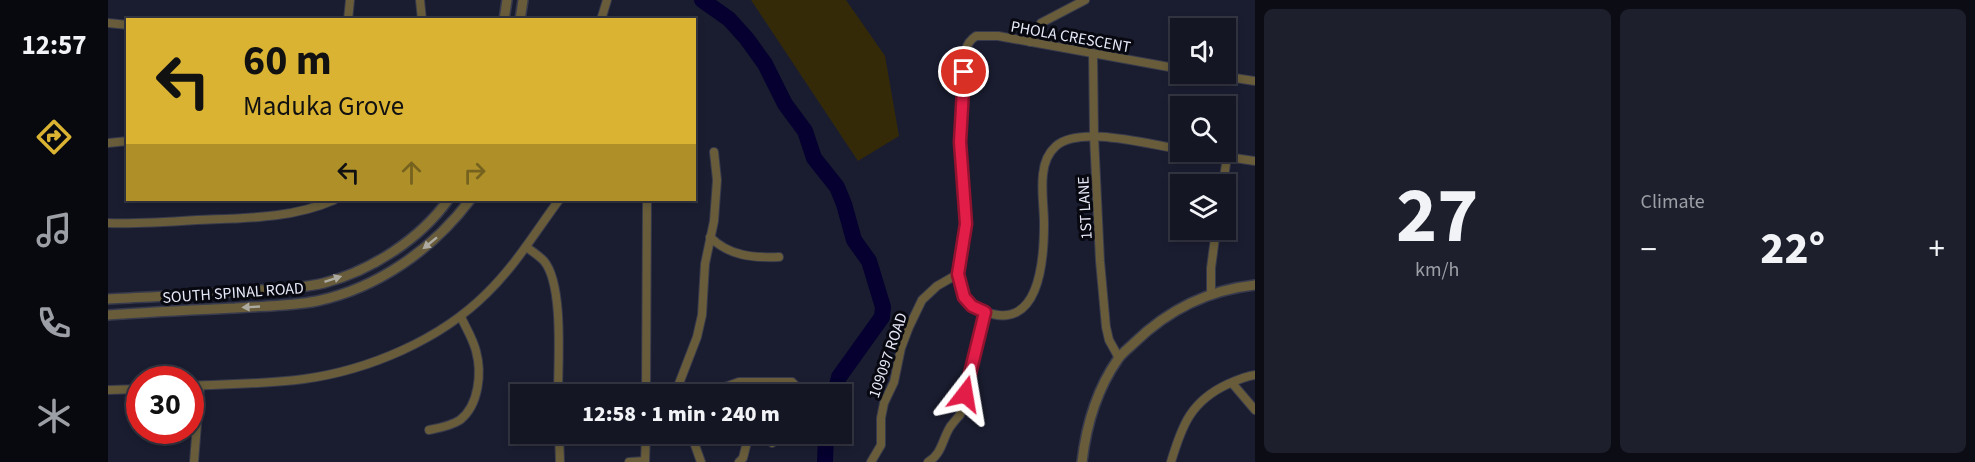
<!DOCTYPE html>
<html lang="en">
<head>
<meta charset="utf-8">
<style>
	:root { --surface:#141624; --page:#1d1f2c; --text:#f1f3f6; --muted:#9d9fa6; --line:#333541; --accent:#dab333 }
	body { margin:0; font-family:"Source Sans 3",sans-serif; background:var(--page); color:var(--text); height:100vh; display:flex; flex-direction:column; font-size:22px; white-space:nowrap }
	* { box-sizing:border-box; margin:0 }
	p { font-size:20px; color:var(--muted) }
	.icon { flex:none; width:33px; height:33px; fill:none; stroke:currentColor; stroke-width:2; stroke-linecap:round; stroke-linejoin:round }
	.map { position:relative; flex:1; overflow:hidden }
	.details { display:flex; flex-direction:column; gap:9px; padding:9px; background:#0b0c14; width:720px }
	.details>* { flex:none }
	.guide { position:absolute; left:18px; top:18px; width:570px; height:183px; border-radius:0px; box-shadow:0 3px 9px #0003,0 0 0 2px var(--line); background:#dab333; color:#111; overflow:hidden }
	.tools { position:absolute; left:1062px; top:18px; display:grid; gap:12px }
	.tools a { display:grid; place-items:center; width:66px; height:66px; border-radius:0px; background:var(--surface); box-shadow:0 3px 9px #0003,0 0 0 2px var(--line); font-size:30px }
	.speed { position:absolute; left:18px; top:366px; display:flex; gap:12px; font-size:30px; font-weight:700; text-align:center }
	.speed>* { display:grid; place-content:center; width:78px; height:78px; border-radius:50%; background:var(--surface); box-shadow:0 3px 9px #0003,0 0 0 2px var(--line); line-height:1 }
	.speed .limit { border:9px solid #d22; background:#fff; color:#111 }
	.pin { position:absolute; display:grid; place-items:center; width:51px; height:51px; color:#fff; margin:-26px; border:3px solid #fff; border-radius:50%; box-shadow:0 2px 6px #0007 }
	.me { position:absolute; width:66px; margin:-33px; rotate:14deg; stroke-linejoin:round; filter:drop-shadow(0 0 4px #0008) }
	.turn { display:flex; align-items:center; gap:21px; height:126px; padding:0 18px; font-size:27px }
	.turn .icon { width:78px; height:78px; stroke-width:2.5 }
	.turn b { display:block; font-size:42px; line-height:51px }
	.lanes { display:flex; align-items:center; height:57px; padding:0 18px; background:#0003; justify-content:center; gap:30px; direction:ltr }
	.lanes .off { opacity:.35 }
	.big { font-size:45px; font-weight:800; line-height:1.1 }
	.details .tile { flex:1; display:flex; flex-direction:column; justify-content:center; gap:9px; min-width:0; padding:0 21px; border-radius:9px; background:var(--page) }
	.details .dial { align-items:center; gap:0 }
	.dial b { font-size:78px; line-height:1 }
	.heat { display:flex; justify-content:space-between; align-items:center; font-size:33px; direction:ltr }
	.details .tiles { flex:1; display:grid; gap:9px; grid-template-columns:repeat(2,1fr) }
	.trip { position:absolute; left:402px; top:384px; width:342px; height:60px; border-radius:0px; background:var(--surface); box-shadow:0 3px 9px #0003,0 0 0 2px var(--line); font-weight:800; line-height:60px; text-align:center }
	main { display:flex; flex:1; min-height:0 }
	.tabs { display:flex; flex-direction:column; width:108px; justify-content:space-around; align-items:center; background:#08090e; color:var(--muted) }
	.tabs .icon { width:42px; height:42px }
	.tabs .active { color:var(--accent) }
	.tabs b { font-size:27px; color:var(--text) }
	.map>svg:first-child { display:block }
</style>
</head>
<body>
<main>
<nav class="tabs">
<b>12:57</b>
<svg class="icon active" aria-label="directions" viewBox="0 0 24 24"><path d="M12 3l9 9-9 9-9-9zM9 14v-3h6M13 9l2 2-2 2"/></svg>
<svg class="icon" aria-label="music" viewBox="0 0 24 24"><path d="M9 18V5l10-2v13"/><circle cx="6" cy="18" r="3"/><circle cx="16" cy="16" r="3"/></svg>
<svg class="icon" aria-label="phone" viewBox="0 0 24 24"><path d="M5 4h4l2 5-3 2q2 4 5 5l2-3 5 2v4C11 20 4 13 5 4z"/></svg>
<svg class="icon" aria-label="climate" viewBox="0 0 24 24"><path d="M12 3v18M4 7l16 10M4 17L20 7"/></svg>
</nav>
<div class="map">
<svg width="1147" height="462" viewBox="0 0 1147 462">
	<rect width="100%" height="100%" fill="#1a1d30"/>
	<path fill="#352a08" d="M 643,0 L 738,0 L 777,56 L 791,136 L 750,161 Z"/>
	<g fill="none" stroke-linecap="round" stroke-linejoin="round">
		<g stroke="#05002f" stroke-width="16">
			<path d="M 594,0 L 621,19 L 639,39 L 657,64 L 677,104 L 697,131 L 706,158 L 729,187 L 736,204 L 746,240 L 761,261 L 775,307 L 774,317 L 731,377 L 727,394"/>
			<path d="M 717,462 L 718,434"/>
		</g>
		<defs>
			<g id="minor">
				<path d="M 312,0 L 314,20"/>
				<path d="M 240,20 L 242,0"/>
				<path d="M 493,20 L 499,0"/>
				<path d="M 0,23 L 20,25"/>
				<path d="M 922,42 L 933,23 L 977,0"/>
				<path d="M 985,54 L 986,136 L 992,261 L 998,327 L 1001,340 L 1011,358"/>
				<path d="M 1072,69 L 890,36 L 868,36 C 862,40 859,44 858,50 C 855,58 856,69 855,77 C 854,102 851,126 853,150 C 854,174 858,199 858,223 C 858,245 845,268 853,290 C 857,301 865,307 875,311 C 931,334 936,262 936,224 C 936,207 933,191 935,174 C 936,164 940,153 948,146 C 973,125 1042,145 1072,149"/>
				<path d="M 1101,74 L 1147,81"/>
				<path d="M 0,143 L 20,141"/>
				<path d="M 1086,152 L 1147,161"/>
				<path d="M 1115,184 L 1119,157"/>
				<path d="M 0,223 C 29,224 59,222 89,220 C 135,218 183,219 226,200"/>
				<path d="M 602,237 C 621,256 645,258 671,257"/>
				<path d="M 418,247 C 424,251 431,256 436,261 C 456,285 450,363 450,394"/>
				<path d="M 1103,293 L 1103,268 L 1108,230"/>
				<path d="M 1124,383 L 1147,410"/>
				<path d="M 82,386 C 120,384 159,384 196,379 C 261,370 332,340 379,293 C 407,266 428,231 451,200"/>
				<path d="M 0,390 L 32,389"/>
				<path d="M 538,394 L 539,200"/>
				<path d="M 567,394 L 589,337 L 594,315 L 597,264 L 606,221 L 609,180 L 606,152"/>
				<path d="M 597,394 L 631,382 L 684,382 L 688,386 L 688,394"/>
				<path d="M 654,394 L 658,383"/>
				<path d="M 321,430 C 331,428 343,426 352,420 C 371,405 374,373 368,351 C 365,339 358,328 353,317"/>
				<path d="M 451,434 L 452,462"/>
				<path d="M 583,434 L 593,462"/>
				<path d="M 664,443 L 669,434"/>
				<path d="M 86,462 L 92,386"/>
				<path d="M 521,462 L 537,461"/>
				<path d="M 537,462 L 538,434"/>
				<path d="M 631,462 L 635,458 L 641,434"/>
				<path d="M 763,462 L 773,445 L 773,418 L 776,403 L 786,382 L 793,348 L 801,327 L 814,300 L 829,286 L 850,274"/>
				<path d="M 820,462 C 834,454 834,440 842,427 C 845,423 848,419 852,415 L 877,312"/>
				<path d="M 1063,462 C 1074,425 1083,401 1120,384 C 1129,380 1138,376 1147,375"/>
			</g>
			<g id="tertiary">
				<path d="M 396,20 L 399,0"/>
				<path d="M 412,20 L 415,0"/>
				<path d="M 0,299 C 51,296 101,295 152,290 C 173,289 195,288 216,283 C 263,271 312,239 340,200"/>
				<path d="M 0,315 C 42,312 85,310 127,308 C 155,306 183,306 209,301 C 270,288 325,249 362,200"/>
				<path d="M 974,462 C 978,427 989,389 1010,359 C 1014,353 1021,348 1026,343 C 1060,310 1100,290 1147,285"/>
			</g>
		</defs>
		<use href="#minor" stroke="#373a4c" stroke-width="10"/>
		<use href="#tertiary" stroke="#373a4c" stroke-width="12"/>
		<use href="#minor" stroke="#685c3a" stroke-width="8"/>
		<use href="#tertiary" stroke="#685c3a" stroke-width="9"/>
	</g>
	<defs><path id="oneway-solid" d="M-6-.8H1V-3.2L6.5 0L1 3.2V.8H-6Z" transform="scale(1.5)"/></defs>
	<g fill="#adaaa2">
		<use href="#oneway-solid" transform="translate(322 243) rotate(141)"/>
		<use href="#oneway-solid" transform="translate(225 279) rotate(-18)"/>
		<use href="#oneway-solid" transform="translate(143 307) rotate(177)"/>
	</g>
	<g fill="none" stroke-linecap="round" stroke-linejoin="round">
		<defs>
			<path id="route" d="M 856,72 L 852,142 L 858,224 L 850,274 L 856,297 L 864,306 L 877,312 L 857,394"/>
		</defs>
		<use href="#route" stroke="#92132f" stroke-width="15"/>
		<use href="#route" stroke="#e11d48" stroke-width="10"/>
	</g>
	<g text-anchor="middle" stroke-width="6" stroke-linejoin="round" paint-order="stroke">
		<g font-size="16" fill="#e6e9f7" stroke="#070810">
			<text transform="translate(963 36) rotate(10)" y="6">PHOLA CRESCENT</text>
			<text transform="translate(976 208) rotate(-93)" y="6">1ST LANE</text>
			<text transform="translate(125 292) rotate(-4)" y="6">SOUTH SPINAL ROAD</text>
			<text transform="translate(779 355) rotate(-71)" y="6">109097 ROAD</text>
		</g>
	</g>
</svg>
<div class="tools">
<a><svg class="icon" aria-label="sound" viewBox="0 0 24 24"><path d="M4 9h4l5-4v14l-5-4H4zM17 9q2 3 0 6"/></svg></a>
<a><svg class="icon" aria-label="search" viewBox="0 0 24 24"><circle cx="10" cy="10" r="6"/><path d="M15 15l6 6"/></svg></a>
<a><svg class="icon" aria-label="layers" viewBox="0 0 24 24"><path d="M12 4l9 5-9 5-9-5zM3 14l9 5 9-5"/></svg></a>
</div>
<div class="speed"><div class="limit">30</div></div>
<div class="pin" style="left:856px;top:72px;background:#d93025"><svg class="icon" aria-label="arrive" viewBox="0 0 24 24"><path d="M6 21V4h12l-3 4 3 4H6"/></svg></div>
<svg class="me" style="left:857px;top:394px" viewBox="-20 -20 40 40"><path d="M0-17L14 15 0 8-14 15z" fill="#e11d48" stroke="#fff" stroke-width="4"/></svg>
<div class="trip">12:58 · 1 min · 240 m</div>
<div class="guide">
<div class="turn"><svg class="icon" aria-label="left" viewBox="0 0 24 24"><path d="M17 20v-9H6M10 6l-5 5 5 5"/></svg><div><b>60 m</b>Maduka Grove</div></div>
<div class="lanes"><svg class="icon" aria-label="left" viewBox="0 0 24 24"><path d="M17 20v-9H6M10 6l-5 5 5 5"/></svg><svg class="icon off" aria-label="ahead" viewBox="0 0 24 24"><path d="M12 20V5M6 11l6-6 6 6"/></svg><svg class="icon off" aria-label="right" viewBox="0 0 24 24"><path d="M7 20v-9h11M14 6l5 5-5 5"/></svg></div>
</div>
</div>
<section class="details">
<div class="tiles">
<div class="tile dial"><b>27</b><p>km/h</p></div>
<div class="tile"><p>Climate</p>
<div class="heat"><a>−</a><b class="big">22°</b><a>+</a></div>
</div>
</div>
</section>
</main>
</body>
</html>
